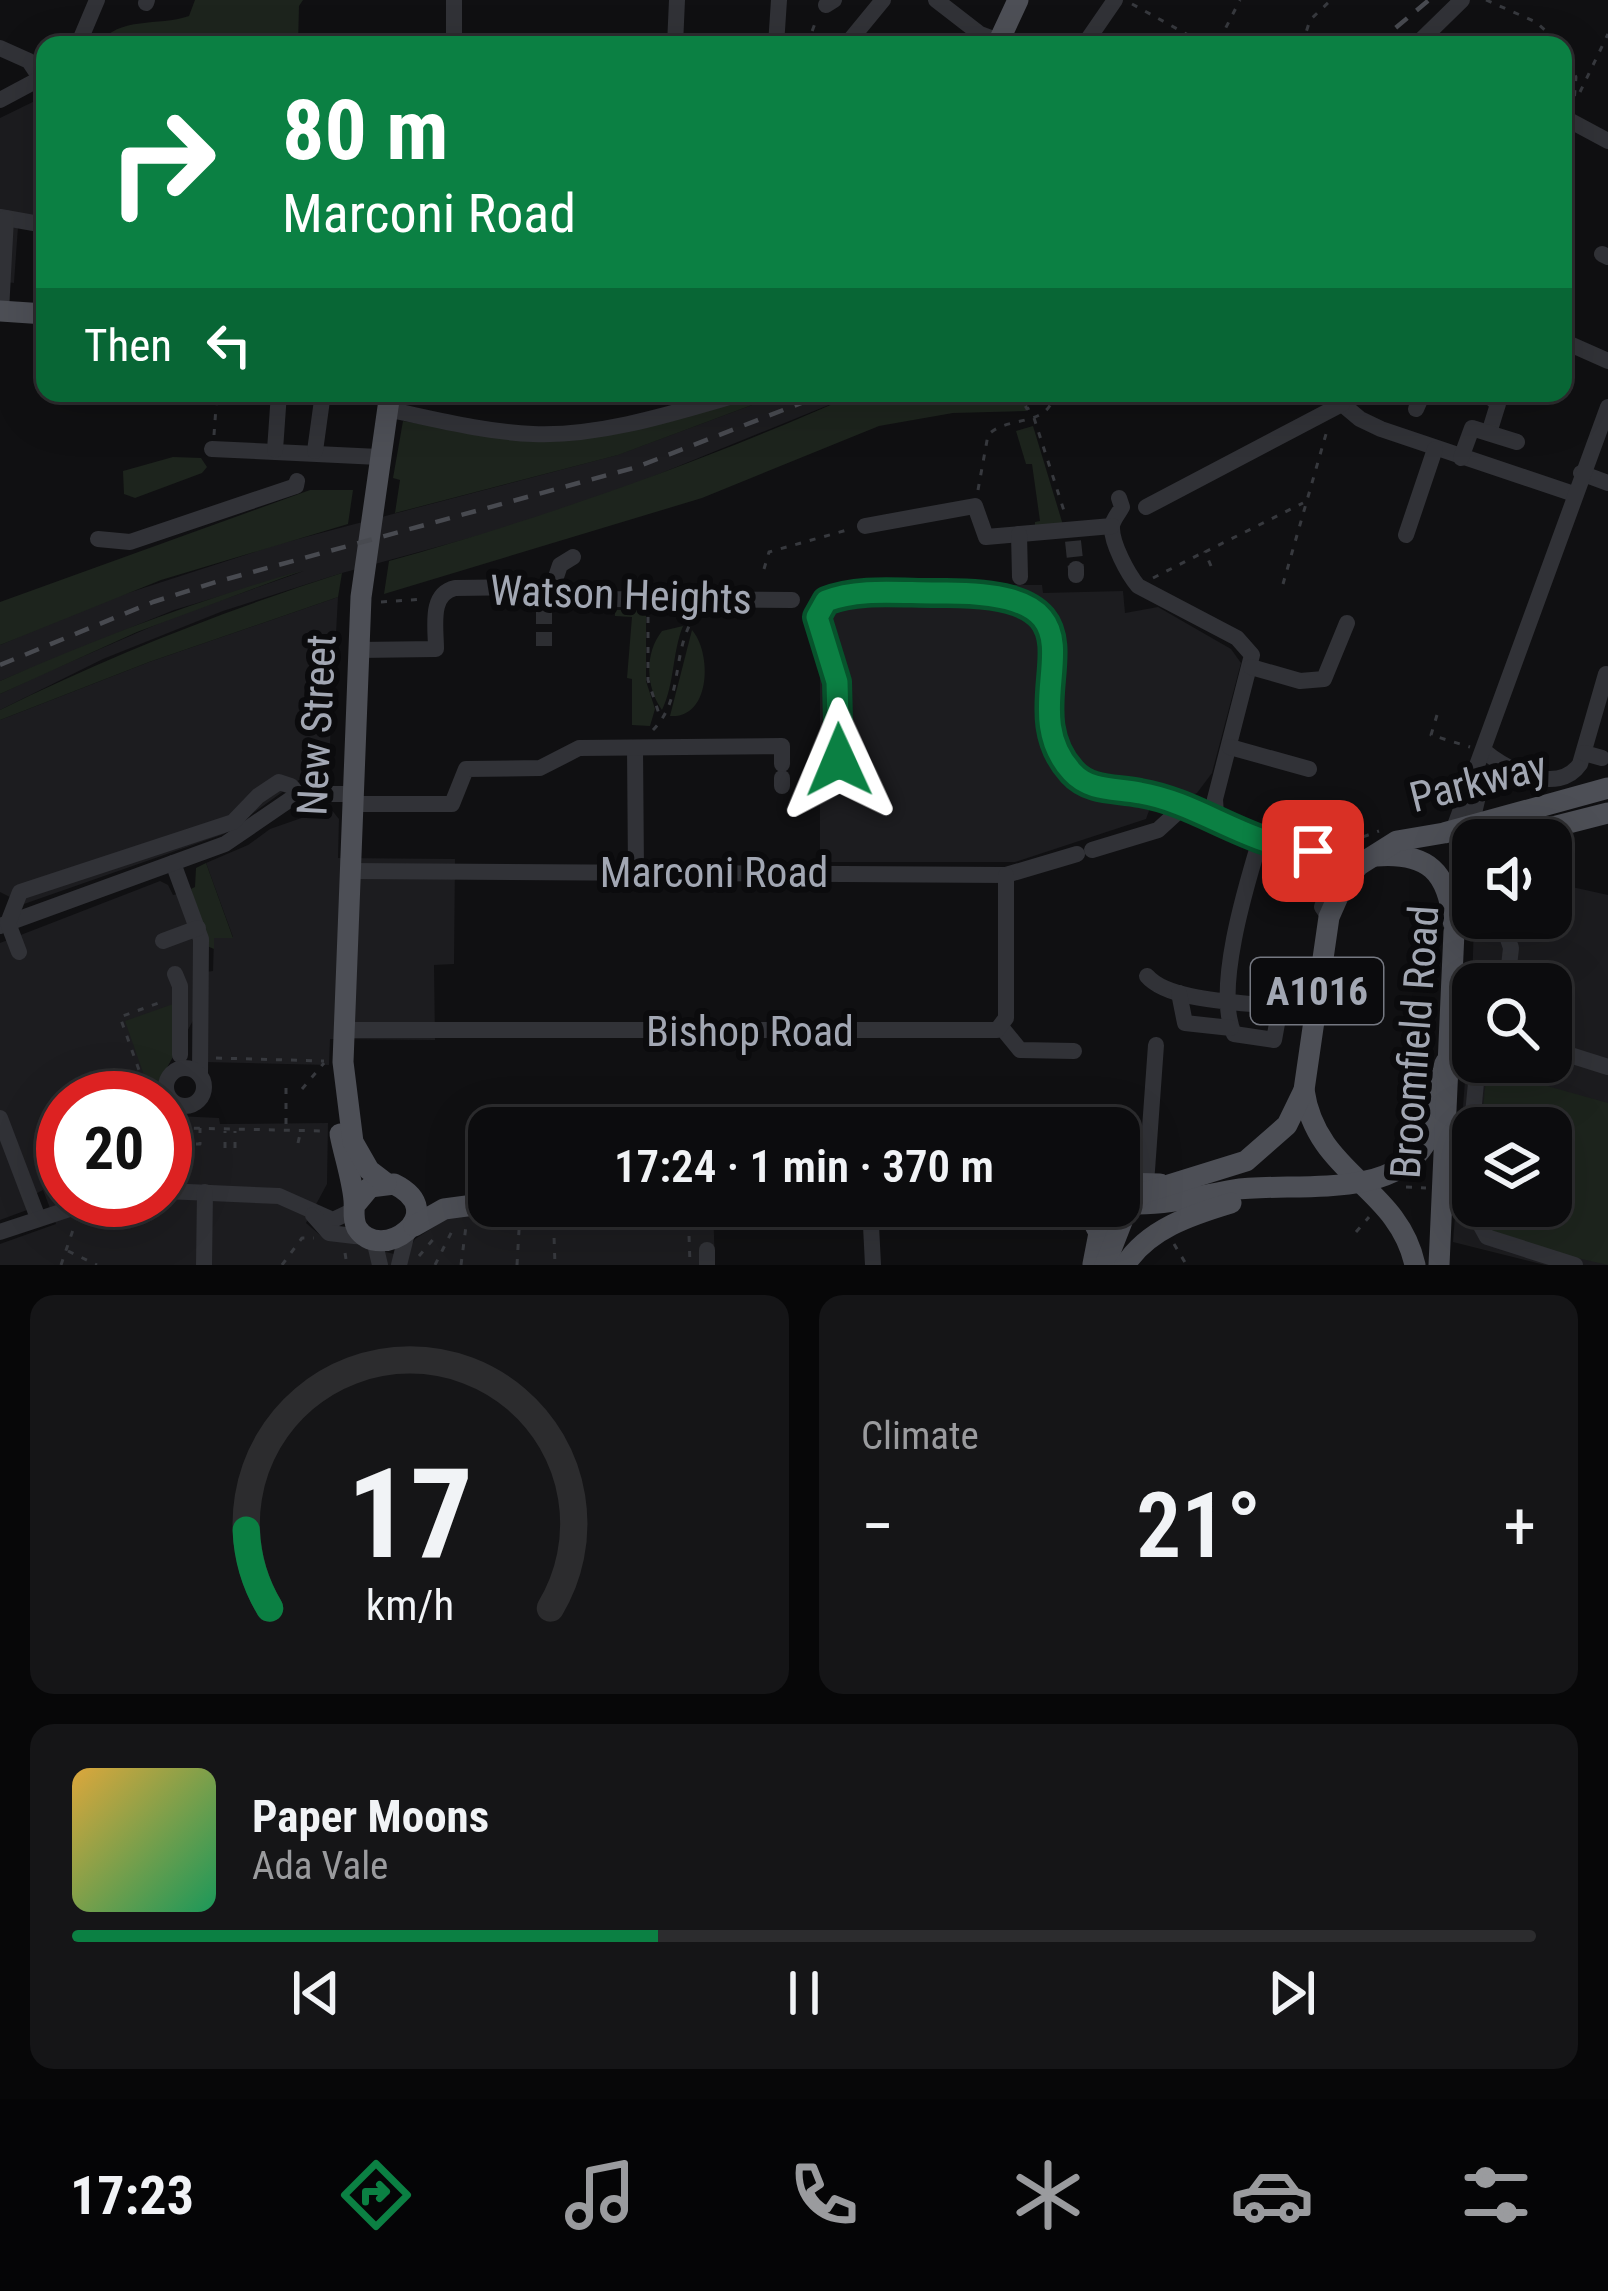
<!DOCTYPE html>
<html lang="en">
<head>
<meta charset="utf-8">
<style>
	:root { --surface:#0c0c0e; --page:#151517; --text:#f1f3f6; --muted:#9a9b9e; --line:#2c2c2e; --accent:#0b8043 }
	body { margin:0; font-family:"Roboto Condensed",sans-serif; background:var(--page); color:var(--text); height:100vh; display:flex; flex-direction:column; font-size:45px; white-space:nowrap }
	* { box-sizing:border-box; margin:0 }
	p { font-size:39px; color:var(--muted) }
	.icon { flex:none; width:66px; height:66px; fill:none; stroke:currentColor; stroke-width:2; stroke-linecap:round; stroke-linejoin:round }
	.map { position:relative; height:1265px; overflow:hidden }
	.drawer { display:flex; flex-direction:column; gap:30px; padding:30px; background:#070708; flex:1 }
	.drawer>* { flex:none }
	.hud { position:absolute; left:36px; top:36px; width:1536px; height:366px; border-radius:24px; box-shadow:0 12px 48px #0002,0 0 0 3px var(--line); background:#0b8043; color:#fff; overflow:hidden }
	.tools { position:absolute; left:1452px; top:819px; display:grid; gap:24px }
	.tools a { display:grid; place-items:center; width:120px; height:120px; border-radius:24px; background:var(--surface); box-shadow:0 12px 48px #0002,0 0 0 3px var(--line); font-size:60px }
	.speed { position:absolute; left:36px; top:1071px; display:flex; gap:24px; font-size:60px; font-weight:700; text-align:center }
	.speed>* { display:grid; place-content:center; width:156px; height:156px; border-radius:50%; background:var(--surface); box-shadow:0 12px 48px #0002,0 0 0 3px var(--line); line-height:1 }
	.speed .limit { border:18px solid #d22; background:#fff; color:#111 }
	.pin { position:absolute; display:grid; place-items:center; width:102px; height:102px; color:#fff; margin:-51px; border-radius:24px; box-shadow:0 6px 18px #0006 }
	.me { position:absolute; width:132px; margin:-66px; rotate:359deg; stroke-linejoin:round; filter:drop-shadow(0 0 9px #0008) }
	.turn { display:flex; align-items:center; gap:42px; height:252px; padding:0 48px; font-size:54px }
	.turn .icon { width:156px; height:156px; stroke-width:2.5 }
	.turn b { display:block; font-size:84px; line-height:102px }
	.then { display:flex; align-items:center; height:114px; padding:0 48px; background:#0003; gap:24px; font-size:45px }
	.big { font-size:90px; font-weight:600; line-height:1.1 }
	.drawer .tile { flex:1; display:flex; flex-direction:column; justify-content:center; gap:18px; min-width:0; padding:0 42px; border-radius:24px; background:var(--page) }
	.drawer .dial { align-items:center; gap:0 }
	.dial svg { height:312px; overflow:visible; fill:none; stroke:var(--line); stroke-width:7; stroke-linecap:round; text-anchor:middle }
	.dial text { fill:var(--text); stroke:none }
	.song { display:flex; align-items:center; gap:36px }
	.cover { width:144px; height:144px; border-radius:18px; background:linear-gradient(135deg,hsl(40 70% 55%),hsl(150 70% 35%)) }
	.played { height:12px; border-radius:6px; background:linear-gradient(90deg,var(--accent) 40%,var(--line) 40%) }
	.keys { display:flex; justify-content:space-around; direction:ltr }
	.heat { display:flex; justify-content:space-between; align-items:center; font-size:66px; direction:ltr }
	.drawer .tiles { flex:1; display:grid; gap:30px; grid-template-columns:1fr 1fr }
	.tile:last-child { grid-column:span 2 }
	.trip { position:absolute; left:468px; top:1107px; width:672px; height:120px; border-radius:24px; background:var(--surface); box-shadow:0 12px 48px #0002,0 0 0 3px var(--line); font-weight:600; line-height:120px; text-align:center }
	.tab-bar { display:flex; height:192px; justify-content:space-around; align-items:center; background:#050506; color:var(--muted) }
	.tab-bar .icon { width:84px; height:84px }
	.tab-bar .selected { color:var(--accent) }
	.tab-bar b { font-size:54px; color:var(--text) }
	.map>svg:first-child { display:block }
</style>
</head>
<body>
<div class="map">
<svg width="1608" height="1265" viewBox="0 0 1608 1265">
	<rect width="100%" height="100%" fill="#101012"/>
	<g fill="#1c1c1f" fill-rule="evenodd">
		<path d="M 45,96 L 45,231 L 18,227 L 14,283 L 0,281 L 0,118 Z"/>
		<path d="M 784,393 L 858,393 L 625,488 L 503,529 L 342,573 L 223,611 L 103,659 L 0,710 L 0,694 L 40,675 L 176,616 L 304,571 L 174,610 L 0,681 L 0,645 L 94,604 L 279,544 L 617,455 Z"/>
		<path d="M 1042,585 L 1043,593 L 1123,591 L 1125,613 L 1158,607 L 1231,649 L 1241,663 L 1212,773 L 1197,793 L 1188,797 L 1158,786 L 1146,819 L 1015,862 L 820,862 L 820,673 L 807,610 L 814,593 L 826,586 Z"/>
		<path d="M 338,597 L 328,779 L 299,780 L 224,834 L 24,904 L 0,892 L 0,720 L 149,662 Z"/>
		<path d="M 330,808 L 339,819 L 338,858 L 455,859 L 454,964 L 434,965 L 435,1040 L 330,1039 L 329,1065 L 204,1062 L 206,972 L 213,971 L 214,938 L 233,937 L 206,863 L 248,845 L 270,829 Z"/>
		<path d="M 1551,865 L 1559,867 L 1557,879 L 1563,885 L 1608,895 L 1608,1265 L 1545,1265 L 1453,1242 L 1465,1080 L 1469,1079 L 1474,922 L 1476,918 L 1551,918 ZM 1473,984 L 1551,984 L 1551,1062 L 1473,1062 ZM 1473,1128 L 1551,1128 L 1551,1206 L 1473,1206 Z"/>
		<path d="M 160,881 L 168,885 L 173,895 L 178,894 L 194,936 L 195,1017 L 160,1080 L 159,1098 L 63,1098 L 63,1200 L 165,1200 L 165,1109 L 177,1116 L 219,1118 L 220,1124 L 328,1123 L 327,1184 L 306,1223 L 320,1235 L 394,1254 L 410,1248 L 415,1239 L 446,1219 L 503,1209 L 505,1218 L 622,1206 L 713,1206 L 715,1265 L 0,1265 L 0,1244 L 56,1224 L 43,1190 L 24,1200 L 27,1210 L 0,1220 L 0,943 Z"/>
	</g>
	<g fill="#1d241d">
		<path d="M 195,0 L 303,0 L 299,6 L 298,45 L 97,45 C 121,15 157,27 189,16 Z"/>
		<path d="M 755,393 L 784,393 L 618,455 L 395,513 L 400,480 L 393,478 L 403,421 L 501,438 L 728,401 Z"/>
		<path d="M 858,393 L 1023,395 L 1028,405 L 1026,411 L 953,413 L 879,426 L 702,498 L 384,594 L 389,561 C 550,516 705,461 858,393 Z"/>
		<path d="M 1033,426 L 1063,525 L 1035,528 L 1035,522 L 1040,521 L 1032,464 L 1026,464 L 1016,431 Z"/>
		<path d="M 173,457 L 201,458 L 207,467 L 202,473 L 135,498 L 124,494 L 123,471 Z"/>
		<path d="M 310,490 L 353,490 L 348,524 L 161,580 L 0,645 L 0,602 Z"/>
		<path d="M 304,570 L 137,632 L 0,694 L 0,681 C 100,637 199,600 304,570 Z"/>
		<path d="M 342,573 L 338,597 L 149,662 L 0,720 L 0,710 C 111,655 224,611 342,573 Z"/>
		<path d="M 615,610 L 646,610 L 646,681 L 655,709 L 650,726 L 632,725 L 632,679 L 627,678 L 632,617 L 615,616 Z"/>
		<path d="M 683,626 C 672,653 675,683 662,710 C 646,687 644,654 662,631 Z"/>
		<path d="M 692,630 C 712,653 711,719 670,716 Z"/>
		<path d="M 206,863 L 233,938 L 214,938 L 214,949 L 207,946 L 191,889 L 195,887 L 196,868 Z"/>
		<path d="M 176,1003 L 175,1053 L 160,1080 L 158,1097 L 152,1098 L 125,1021 Z"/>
		<path d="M 1487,1069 L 1608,1103 L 1608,1265 L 1490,1238 L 1476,1206 L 1551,1206 L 1551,1128 L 1481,1128 Z"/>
	</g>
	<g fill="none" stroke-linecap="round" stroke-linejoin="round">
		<g stroke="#2d2e32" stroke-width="16" stroke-dasharray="16 8" stroke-linecap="butt">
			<path d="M 1073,541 L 1076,569"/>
			<path d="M 544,608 L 544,646"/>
		</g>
		<g stroke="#37393e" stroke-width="3" stroke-dasharray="6 9" stroke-linecap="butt">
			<path d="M 1486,0 L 1536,22 L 1561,45"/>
			<path d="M 1132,4 L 1190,36 L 1222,45"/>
			<path d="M 1219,41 L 1240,0"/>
			<path d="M 807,45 L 817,18"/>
			<path d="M 1302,45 L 1310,20 L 1331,0"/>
			<path d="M 1563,48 L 1576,77 L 1574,103"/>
			<path d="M 1580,92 L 1608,34"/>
			<path d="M 1018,393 L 1027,409 L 1035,405 L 1043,393"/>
			<path d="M 1034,418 L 1066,517"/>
			<path d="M 214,435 L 217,393"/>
			<path d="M 978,490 L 988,435 C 1007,415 1050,428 1054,393"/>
			<path d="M 1211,566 L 1205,552 L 1303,503"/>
			<path d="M 764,569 L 769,552 L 847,530"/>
			<path d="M 1153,578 L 1204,552"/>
			<path d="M 1283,584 L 1328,427"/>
			<path d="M 381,602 L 424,599"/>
			<path d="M 648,617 L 648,680 L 661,720"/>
			<path d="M 1437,715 L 1431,735 L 1470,747"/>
			<path d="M 653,730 C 684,699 671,653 694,617"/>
			<path d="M 1349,842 L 1379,831"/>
			<path d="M 216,1058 L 324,1061"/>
			<path d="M 286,1088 L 286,1128"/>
			<path d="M 302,1089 L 324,1063"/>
			<path d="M 149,1098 L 120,1017 L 164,1001"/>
			<path d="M 165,1100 L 169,1097"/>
			<path d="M 165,1121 L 186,1128 L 324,1131"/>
			<path d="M 165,1135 L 166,1139"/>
			<path d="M 298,1143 L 301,1130"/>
			<path d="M 196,1144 L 200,1144 L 200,1128"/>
			<path d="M 225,1148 L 225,1131"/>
			<path d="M 235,1148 L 235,1131"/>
			<path d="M 1406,1187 L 1426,1188"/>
			<path d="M 688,1206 L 690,1264"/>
			<path d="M 553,1208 L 555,1265"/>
			<path d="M 502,1216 L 553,1207"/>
			<path d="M 1061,1230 L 1066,1207 L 1070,1208"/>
			<path d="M 1356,1232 L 1369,1217"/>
			<path d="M 1174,1244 L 1186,1264"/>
			<path d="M 68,1251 L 97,1265"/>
			<path d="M 345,1253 L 347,1265"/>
			<path d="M 419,1256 L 436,1236"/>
			<path d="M 61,1265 L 74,1227"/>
			<path d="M 282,1265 L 302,1238 L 314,1238"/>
			<path d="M 435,1265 L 454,1227"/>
			<path d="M 461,1265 L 466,1226"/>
			<path d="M 517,1265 L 520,1213"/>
		</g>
		<g stroke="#313237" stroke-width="16">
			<path d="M 936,0 L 980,34 L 999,41"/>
			<path d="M 146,3 L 147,0"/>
			<path d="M 826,5 L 834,0"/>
			<path d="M 78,45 L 97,0"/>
			<path d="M 454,45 L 454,0"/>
			<path d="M 675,45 L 677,0"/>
			<path d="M 776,45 L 779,0"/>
			<path d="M 846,45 L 883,0"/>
			<path d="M 1084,45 L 1115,0"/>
			<path d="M 1416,45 L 1462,0"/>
			<path d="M 0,48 L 29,61 L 41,79"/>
			<path d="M 0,100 L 45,76"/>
			<path d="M 1563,127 L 1567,119 L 1608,141"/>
			<path d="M 0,217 L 45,225"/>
			<path d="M 1602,254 L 1608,257"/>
			<path d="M 1,311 L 6,218"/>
			<path d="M 1563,341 L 1608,361"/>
			<path d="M 1329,393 L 1360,419 L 1381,429 L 1574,494"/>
			<path d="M 1487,394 L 1498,404 L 1489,433"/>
			<path d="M 386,409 C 434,419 484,432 533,434 C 601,437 677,412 743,393"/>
			<path d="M 1416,409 L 1423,393"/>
			<path d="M 212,449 L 379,457"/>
			<path d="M 275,450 L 279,393"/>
			<path d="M 315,451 L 323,393"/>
			<path d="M 1461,458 L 1472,428 L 1517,442"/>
			<path d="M 1581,473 L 1608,483"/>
			<path d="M 1119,498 L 1122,507 C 1119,513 1113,519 1112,526 C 1111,543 1128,574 1138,586 L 1237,638 L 1252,655 L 1215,799 L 1216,815 L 1231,830 L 1327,866 L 1332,880 L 1322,907 L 1329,917"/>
			<path d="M 1146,507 L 1342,404"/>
			<path d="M 865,526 L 975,506 L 986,537 L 1112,526"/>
			<path d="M 1019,534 L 1020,577"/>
			<path d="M 1406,535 L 1435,449"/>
			<path d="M 98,539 L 130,542 L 296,486 L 297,481"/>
			<path d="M 1076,569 L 1076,575"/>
			<path d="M 551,592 L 560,565 L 573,557"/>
			<path d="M 358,650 L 436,649 C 436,627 429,594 455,588 L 529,587 L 599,599 L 792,600"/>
			<path d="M 1251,667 L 1300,681 L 1324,679 L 1347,623"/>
			<path d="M 1230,747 L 1309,769"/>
			<path d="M 635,748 L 636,871"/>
			<path d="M 1484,751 C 1507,770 1558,796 1580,764 L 1606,674"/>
			<path d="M 1584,753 L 1602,758"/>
			<path d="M 839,761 L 837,682 L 818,627 L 819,608 L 826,601 L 849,595 L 991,593 L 1024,603 L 1041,617 L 1051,641 L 1053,735 L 1071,771 L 1095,786 L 1154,796 L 1221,824"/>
			<path d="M 782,786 L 782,778"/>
			<path d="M 351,804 L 452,804 L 466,769 L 540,768 L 579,748 L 782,746 L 782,764"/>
			<path d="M 1547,828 L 1552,842 L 1551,864"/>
			<path d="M 1453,831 L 1608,407"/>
			<path d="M 1092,850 L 1158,830 L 1182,808 L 1192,806"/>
			<path d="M 1316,852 L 1338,858 L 1370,857"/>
			<path d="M 173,863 L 201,939 L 200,1075"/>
			<path d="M 348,871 L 1006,875 L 1077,854"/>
			<path d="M 1464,896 L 1471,826 L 1479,792"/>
			<path d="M 1501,918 L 1511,948 L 1507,984"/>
			<path d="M 0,926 L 225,844 L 298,794 L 352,794"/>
			<path d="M 163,941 L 198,928"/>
			<path d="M 19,952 L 8,923 L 20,892 L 233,822 L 258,796 L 279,782 L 291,786 L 298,794"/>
			<path d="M 175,974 L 180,986 L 180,1055"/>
			<path d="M 1147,976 C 1169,1002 1245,1002 1280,1007 L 1274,1040 L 1234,1034 C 1214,990 1246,886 1260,840"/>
			<path d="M 1179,993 L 1185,1023 L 1231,1028"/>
			<path d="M 1448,1016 L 1473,1019"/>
			<path d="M 1002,1028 L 1020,1050 L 1074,1051"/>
			<path d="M 344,1030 L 997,1030 L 1006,1018 L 1006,875"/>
			<path d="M 1551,1049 L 1608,1067"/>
			<path d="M 1478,1062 L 1465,1197 L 1487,1237 L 1575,1265"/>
			<circle cx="185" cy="1087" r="19"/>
			<path d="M 0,1118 L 38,1218"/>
			<path d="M 1146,1184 L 1156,1045"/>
			<path d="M 165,1191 L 279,1196 L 333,1220 L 354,1210"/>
			<path d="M 870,1206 L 873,1265"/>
			<path d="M 313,1215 L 329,1233 L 363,1237"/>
			<path d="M 0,1232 L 97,1200"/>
			<path d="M 375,1244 L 380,1265"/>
			<path d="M 707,1250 L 707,1265"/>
			<path d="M 204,1265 L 205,1192"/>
			<path d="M 399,1265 L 406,1237"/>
		</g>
		<g stroke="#4d4f56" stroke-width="21">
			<path d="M 1002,45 L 999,41 L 1018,0"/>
			<path d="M 0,311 L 45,314"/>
			<path d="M 1519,840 L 1541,830 L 1608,813"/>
			<path d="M 1376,856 C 1428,852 1448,872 1453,922"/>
			<path d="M 1304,1090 C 1316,1175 1398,1186 1415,1265"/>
			<path d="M 340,1134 C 344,1155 352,1178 354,1200 C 355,1209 352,1218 357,1228 C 381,1265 453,1213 394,1184 L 370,1187 L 355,1205"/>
			<path d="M 386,1183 L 369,1170 L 353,1142 L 343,1062 L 361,597 L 390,393"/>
			<path d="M 1119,1183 L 1160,1184"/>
			<path d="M 1133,1204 C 1167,1205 1200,1196 1233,1190 C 1289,1181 1389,1202 1425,1144 C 1438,1123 1438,1088 1445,1063"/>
			<path d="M 1085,1206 L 1099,1233 L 1093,1264"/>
			<path d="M 414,1226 L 444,1209 L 489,1203"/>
			<path d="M 1105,1265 L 1125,1214 L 1143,1193 L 1246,1161 L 1287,1125 L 1304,1090 L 1329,917 L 1344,883 L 1359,865 L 1397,841 L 1444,833 L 1608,788"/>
			<path d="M 1125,1265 C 1148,1229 1191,1215 1231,1203"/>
			<path d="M 1439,1265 L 1454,932 L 1473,882"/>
		</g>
		<g stroke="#484a50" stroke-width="4.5" stroke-dasharray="15 12" stroke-linecap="butt">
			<path d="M 1375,45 L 1429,0"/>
			<path d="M 0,665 L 153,602 L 216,582 L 637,467 L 827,393"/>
		</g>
	</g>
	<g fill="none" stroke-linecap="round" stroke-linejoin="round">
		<defs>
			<path id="route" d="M 839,760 L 837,682 L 817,617 L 826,601 C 861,587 906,594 944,593 C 1132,592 1003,697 1072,772 C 1090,792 1117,788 1140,793 C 1200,803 1247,846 1313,851"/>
		</defs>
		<use href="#route" stroke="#07532c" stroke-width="30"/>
		<use href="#route" stroke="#0b8043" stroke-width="21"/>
	</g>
	<g text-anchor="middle" stroke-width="12" stroke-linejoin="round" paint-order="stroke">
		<rect fill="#0b0b0d" stroke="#757881" stroke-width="3" x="1251" y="958" width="132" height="66" rx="9"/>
		<g font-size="39" font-weight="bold" fill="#a2a7b3">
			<text x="1317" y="1005">A1016</text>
		</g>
		<g font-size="42" fill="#a2a7b3" stroke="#0b0b0d">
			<text transform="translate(621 594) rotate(2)" y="15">Watson Heights</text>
			<text transform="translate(316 725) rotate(-87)" y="15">New Street</text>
			<text transform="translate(1478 781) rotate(-14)" y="15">Parkway</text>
			<text x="714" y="887">Marconi Road</text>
			<text x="750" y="1046">Bishop Road</text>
			<text transform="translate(1414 1042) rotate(-86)" y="15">Broomfield Road</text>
		</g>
	</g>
</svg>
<div class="tools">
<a><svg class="icon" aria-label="sound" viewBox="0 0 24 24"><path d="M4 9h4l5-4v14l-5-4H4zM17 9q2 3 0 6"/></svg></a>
<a><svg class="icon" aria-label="search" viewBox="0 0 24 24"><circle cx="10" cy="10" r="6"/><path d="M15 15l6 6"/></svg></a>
<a><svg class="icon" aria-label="layers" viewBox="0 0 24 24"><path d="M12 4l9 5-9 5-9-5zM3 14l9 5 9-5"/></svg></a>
</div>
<div class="speed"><div class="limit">20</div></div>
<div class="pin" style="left:1313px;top:851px;background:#d93025"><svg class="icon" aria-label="arrive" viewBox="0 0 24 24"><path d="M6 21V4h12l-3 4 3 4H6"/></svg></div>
<svg class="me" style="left:839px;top:760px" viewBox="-20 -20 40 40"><path d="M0-17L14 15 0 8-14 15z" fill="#0b8043" stroke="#fff" stroke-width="4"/></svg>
<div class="trip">17:24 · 1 min · 370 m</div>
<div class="hud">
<div class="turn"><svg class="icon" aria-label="right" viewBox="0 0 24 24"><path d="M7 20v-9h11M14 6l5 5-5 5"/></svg><div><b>80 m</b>Marconi Road</div></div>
<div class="then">Then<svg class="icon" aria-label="left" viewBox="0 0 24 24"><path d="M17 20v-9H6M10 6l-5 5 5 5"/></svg></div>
</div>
</div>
<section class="drawer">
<div class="tiles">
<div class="tile dial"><svg viewBox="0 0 100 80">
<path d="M14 69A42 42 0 1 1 86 69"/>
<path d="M14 69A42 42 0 0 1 8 49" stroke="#0b8043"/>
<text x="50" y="56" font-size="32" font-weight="700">17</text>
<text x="50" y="72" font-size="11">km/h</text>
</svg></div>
<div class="tile"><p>Climate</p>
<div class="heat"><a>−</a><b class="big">21°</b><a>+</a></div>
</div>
<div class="tile">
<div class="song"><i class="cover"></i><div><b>Paper Moons</b><p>Ada Vale</p></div></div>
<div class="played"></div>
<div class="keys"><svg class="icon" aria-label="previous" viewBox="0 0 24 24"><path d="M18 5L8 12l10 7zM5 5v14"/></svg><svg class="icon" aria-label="pause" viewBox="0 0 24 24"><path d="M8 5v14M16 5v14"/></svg><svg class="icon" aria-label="next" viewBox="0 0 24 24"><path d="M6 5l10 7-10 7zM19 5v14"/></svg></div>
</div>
</div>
</section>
<nav class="tab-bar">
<b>17:23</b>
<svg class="icon selected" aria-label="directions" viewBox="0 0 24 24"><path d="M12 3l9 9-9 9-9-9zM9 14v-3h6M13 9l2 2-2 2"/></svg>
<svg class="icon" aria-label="music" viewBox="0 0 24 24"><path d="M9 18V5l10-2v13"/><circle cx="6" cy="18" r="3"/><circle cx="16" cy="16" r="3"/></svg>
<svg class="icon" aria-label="phone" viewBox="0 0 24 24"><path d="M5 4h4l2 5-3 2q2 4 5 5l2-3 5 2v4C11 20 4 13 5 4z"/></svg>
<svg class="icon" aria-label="climate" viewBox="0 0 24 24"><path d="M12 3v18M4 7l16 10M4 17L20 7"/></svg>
<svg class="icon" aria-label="car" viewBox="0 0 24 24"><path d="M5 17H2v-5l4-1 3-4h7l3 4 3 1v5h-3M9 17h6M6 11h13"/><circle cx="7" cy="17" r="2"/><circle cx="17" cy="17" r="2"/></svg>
<svg class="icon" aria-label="filters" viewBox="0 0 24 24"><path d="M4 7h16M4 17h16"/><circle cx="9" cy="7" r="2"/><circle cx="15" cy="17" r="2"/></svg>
</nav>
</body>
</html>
